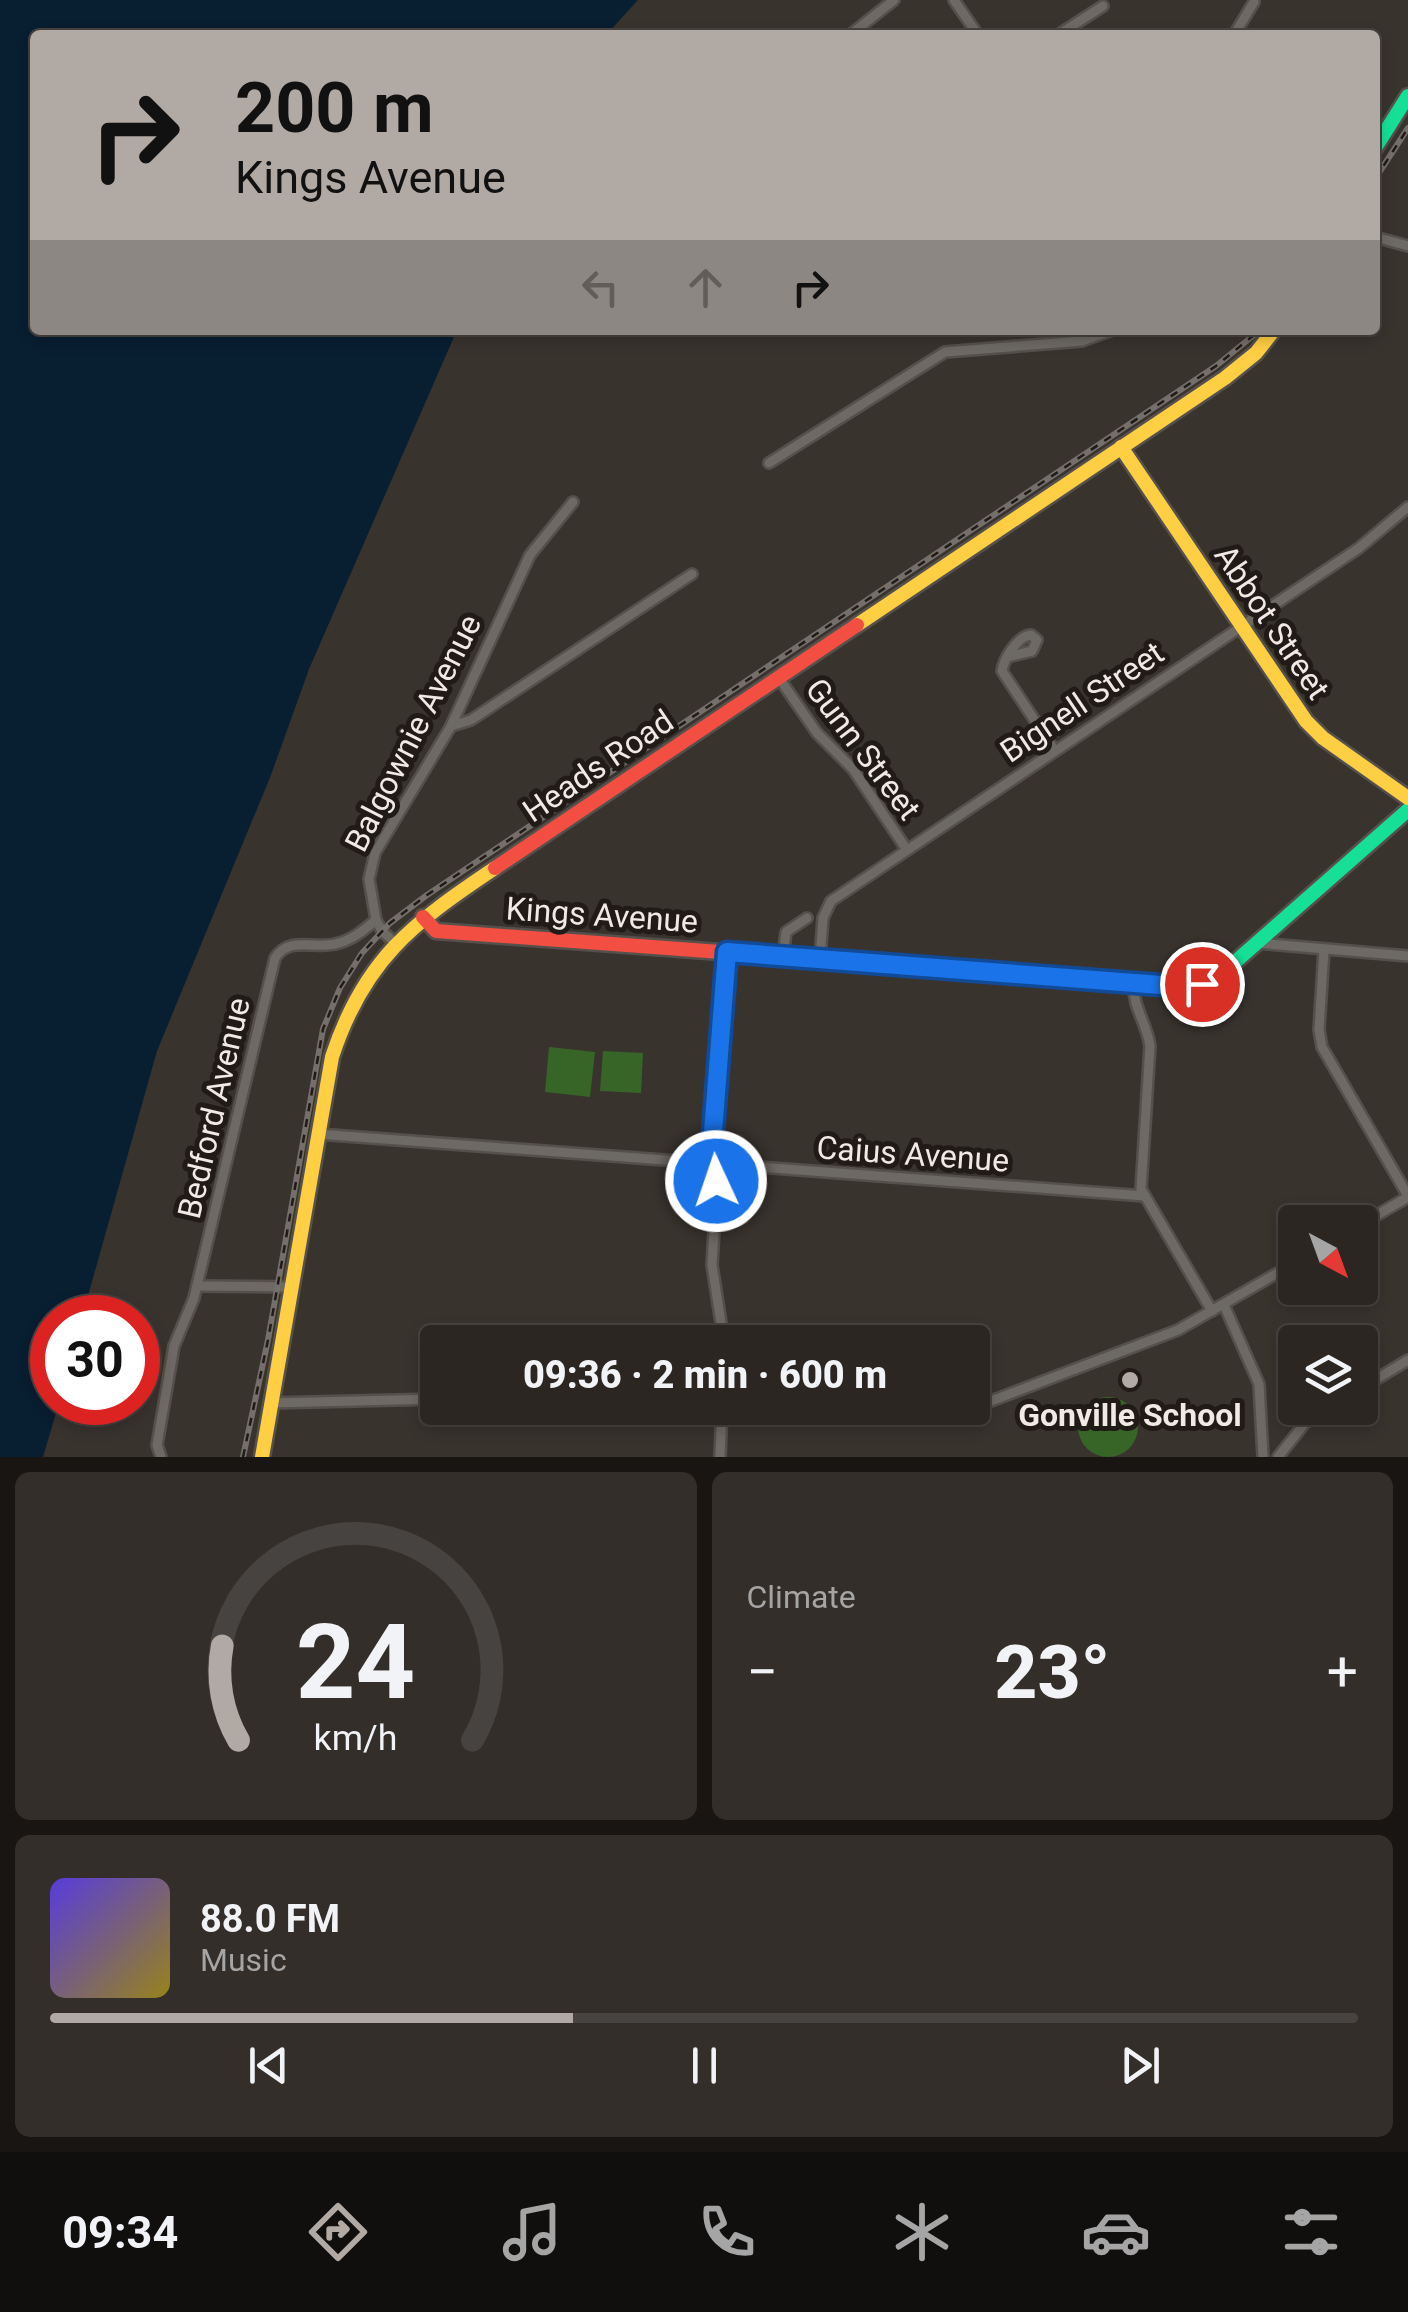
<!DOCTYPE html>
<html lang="en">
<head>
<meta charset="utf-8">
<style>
	:root { --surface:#2b2622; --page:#332e2a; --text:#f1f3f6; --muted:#a6a5a5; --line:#474340; --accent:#b1a9a4 }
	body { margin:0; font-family:Roboto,sans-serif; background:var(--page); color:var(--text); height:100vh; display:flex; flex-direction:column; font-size:38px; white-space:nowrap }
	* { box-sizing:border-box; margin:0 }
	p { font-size:32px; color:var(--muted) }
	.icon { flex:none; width:55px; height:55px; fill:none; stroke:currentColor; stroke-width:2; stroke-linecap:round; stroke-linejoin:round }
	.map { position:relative; height:1457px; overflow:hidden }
	.details { display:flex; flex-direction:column; gap:15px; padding:15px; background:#181513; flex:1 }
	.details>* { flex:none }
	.hud { position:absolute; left:30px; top:30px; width:1350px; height:305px; border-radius:10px; box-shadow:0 5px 15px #0003,0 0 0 2px var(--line); background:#b1a9a4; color:#111; overflow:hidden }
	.needle { width:65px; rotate:139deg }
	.fabs { position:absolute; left:1278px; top:1205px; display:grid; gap:20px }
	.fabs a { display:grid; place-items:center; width:100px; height:100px; border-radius:10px; background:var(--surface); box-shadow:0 5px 15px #0003,0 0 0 2px var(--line); font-size:50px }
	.speed { position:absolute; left:30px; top:1295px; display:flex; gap:20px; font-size:50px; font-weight:700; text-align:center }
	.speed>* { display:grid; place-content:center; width:130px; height:130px; border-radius:50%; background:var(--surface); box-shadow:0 5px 15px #0003,0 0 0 2px var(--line); line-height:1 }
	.speed .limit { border:15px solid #d22; background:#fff; color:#111 }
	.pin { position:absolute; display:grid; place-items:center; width:85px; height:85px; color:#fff; margin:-42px; border:5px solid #fff; border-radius:50%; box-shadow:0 2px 10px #0007 }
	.me { position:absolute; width:110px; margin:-55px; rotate:357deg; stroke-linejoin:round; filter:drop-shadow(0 0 8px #0008) }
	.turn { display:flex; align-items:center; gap:35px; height:210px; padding:0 40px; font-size:45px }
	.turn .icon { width:130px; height:130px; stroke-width:2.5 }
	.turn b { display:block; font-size:70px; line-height:85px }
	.lanes { display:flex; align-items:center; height:95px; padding:0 40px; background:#0003; justify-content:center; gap:50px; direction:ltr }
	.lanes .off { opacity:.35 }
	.big { font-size:75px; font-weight:800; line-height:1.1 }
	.details .card { flex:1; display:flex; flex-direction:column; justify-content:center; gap:15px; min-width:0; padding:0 35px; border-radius:15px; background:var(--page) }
	.details .dial { align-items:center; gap:0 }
	.dial svg { height:260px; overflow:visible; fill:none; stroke:var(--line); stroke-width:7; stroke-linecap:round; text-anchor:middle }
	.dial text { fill:var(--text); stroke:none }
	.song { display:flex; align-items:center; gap:30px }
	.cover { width:120px; height:120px; border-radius:15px; background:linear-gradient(135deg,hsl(250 70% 55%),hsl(50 70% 35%)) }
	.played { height:10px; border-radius:5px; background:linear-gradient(90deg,var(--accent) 40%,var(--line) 40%) }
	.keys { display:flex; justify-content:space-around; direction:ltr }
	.heat { display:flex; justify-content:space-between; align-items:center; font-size:55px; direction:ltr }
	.details .tiles { flex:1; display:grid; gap:15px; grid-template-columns:1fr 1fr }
	.card:last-child { grid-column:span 2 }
	.trip { position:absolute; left:420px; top:1325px; width:570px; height:100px; border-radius:10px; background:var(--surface); box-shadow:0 5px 15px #0003,0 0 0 2px var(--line); font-weight:800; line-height:100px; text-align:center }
	.menu { display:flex; height:160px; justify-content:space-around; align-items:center; background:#110f0e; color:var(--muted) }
	.menu .icon { width:70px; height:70px }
	.menu .on { color:var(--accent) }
	.menu b { font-size:45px; color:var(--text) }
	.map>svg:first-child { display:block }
</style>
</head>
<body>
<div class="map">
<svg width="1408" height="1457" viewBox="0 0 1408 1457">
	<rect width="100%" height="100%" fill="#39332e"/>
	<g fill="#376528">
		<path d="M 549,1047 L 595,1052 L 590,1097 L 545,1092 Z"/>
		<path d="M 603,1051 L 643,1053 L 641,1093 L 600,1091 Z"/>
		<circle cx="1108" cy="1427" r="30"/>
	</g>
	<path fill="#081e31" d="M 0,0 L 638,0 L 606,35 L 35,35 L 35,330 L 457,330 L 309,669 L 271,775 L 157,1051 L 82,1317 L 52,1318 L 52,1402 L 59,1403 L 43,1457 L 0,1457 Z"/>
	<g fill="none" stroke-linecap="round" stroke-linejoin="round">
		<defs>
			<g id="street">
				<path d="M 954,0 L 978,35"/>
				<path d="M 850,35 L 894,0"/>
				<path d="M 1058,35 L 1103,6"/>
				<path d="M 1234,35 L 1254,2"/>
				<path d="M 1375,237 L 1408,246"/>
				<path d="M 769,463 L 945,352 L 1082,341 L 1113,330"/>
				<path d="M 1007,657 L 1032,651 L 1037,640 L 1031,635 C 1018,636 1004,658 1002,671 L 1055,751"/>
				<path d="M 779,678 L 817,733 L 853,769 L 907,850"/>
				<path d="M 451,726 L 471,720 L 692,574"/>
				<path d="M 394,942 L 382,931 L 376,920 L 369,879 L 375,853 L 451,726 L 530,555 L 573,502"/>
				<path d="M 1257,943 L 1408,956"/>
				<path d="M 1324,949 L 1319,1030 L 1322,1047 L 1408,1196"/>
				<path d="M 783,957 L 786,932 L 807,918"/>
				<path d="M 820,959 L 823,918 L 831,901 L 1359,548 L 1408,507"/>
				<path d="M 1134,983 C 1132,1007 1147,1023 1150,1046 L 1141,1189 L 1212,1311"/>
				<path d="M 318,1134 L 1145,1196"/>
				<path d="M 1360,1225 L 1408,1197"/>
				<path d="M 197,1286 L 292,1287"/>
				<path d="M 1224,1305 L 1259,1384 L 1263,1457"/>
				<path d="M 724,1342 L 712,1265 L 716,1196 L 713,1150 L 727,952"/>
				<path d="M 1360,1389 L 1408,1360"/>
				<path d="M 271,1403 L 438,1399"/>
				<path d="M 944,1408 L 963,1409 L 978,1406 L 1178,1330 L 1295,1263"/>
				<path d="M 161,1457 L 157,1445 L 174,1346 L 194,1298 L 275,958 C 289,936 313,949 335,944 C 351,941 364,930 376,920"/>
				<path d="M 720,1457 L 722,1408"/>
				<path d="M 1278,1457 L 1305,1423 L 1328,1408"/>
			</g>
			<g id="fast">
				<path d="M 1375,148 L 1408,96"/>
				<path d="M 787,957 L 1188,987 L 1218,977 L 1408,810"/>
			</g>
			<g id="slow">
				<path d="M 1121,447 L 1306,721 L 1323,738 L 1408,798"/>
				<path d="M 857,625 L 1225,378 L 1256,353 L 1274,330"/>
				<path d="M 262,1457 L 332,1057 C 364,959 413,923 495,868"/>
			</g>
			<g id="jam">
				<path d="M 495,868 L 857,625"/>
				<path d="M 423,917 L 436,931 L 787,957"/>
			</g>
		</defs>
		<use href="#street" stroke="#56504c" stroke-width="14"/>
		<use href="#fast" stroke="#56504c" stroke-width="19"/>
		<use href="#slow" stroke="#56504c" stroke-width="19"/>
		<use href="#jam" stroke="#56504c" stroke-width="19"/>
		<use href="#street" stroke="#6d6964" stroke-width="9"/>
		<use href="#fast" stroke="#16e098" stroke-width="14"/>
		<use href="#slow" stroke="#ffcf43" stroke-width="14"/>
		<use href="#jam" stroke="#f24e42" stroke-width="14"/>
		<defs>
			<g id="rail">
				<path d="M 1375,179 L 1408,128"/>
				<path d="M 243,1457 L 268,1340 L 323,1029 L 340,988 L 362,953 L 390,923 L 427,895 L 1216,366 L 1260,330"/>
			</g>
		</defs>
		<use href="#rail" stroke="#746f6a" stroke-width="6"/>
		<use href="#rail" stroke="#201b17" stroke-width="2.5" stroke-dasharray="8" stroke-linecap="butt"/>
	</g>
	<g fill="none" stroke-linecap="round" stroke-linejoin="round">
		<defs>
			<path id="route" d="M 716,1181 L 713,1132 L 727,952 L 1174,986 L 1202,984"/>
		</defs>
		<use href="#route" stroke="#114b97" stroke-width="25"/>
		<use href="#route" stroke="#1a73e8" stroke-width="18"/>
	</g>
	<circle fill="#b1a9a4" stroke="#201b17" stroke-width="4" cx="1130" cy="1380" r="10"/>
	<g text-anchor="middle" stroke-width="10" stroke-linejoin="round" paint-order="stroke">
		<g font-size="32" fill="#f1e9e3" stroke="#201b17">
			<text transform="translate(1272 622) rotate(56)" y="11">Abbot Street</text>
			<text transform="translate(1082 702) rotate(-34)" y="11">Bignell Street</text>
			<text transform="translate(413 733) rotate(-63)" y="11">Balgownie Avenue</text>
			<text transform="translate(863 749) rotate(53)" y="11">Gunn Street</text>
			<text transform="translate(598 766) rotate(-34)" y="11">Heads Road</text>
			<text transform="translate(602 915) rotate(4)" y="11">Kings Avenue</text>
			<text transform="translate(214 1108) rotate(-77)" y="11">Bedford Avenue</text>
			<text transform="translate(913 1154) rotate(4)" y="11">Caius Avenue</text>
		</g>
		<g font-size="32" font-weight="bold" fill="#f1e9e3" stroke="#201b17">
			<text x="1130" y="1426">Gonville School</text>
		</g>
	</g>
</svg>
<div class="fabs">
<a><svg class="needle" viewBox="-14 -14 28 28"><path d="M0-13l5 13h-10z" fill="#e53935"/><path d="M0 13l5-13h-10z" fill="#a6a5a5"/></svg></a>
<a><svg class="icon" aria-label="layers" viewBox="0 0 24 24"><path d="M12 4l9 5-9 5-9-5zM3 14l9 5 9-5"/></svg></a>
</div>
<div class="speed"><div class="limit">30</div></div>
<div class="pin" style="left:1202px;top:984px;background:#d93025"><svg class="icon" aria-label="arrive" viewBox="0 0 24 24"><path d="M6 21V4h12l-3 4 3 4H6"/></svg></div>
<svg class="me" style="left:716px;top:1181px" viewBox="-20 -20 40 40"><circle r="17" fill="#1a73e8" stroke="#fff" stroke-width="3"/><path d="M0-11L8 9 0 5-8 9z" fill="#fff"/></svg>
<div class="trip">09:36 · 2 min · 600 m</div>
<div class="hud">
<div class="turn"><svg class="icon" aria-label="right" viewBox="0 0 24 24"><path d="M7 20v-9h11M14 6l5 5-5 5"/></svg><div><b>200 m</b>Kings Avenue</div></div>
<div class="lanes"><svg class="icon off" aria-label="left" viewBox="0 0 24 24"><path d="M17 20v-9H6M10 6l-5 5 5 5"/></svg><svg class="icon off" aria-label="ahead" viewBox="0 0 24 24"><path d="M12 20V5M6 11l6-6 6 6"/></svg><svg class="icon" aria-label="right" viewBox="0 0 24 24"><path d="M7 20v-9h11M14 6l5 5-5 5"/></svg></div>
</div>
</div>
<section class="details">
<div class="tiles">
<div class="card dial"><svg viewBox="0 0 100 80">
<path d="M14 69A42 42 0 1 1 86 69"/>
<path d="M14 69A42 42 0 0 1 9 40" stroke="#b1a9a4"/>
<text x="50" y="56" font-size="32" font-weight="700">24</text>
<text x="50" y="72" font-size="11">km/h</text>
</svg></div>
<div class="card"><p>Climate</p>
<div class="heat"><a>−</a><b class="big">23°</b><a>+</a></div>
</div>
<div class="card">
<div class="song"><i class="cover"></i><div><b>88.0 FM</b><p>Music</p></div></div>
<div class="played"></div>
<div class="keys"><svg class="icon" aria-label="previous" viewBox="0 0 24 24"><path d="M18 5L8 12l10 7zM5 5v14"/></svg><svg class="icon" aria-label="pause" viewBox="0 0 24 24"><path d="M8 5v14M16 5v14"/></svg><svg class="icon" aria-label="next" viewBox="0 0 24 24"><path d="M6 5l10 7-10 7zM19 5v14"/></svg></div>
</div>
</div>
</section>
<nav class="menu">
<b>09:34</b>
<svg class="icon on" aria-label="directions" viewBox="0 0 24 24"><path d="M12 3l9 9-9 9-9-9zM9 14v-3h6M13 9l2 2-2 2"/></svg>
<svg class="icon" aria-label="music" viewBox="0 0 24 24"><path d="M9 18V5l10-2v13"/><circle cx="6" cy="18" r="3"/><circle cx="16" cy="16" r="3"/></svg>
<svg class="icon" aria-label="phone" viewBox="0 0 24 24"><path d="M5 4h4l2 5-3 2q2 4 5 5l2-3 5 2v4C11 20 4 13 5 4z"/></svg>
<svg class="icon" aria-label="climate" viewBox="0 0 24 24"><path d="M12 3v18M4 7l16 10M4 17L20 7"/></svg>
<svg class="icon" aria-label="car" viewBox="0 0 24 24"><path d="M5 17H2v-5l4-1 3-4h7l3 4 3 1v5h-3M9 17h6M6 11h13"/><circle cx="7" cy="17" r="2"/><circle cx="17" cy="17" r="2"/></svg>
<svg class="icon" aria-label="filters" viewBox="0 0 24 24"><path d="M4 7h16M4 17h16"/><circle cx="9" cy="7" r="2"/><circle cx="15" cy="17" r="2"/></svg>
</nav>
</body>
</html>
